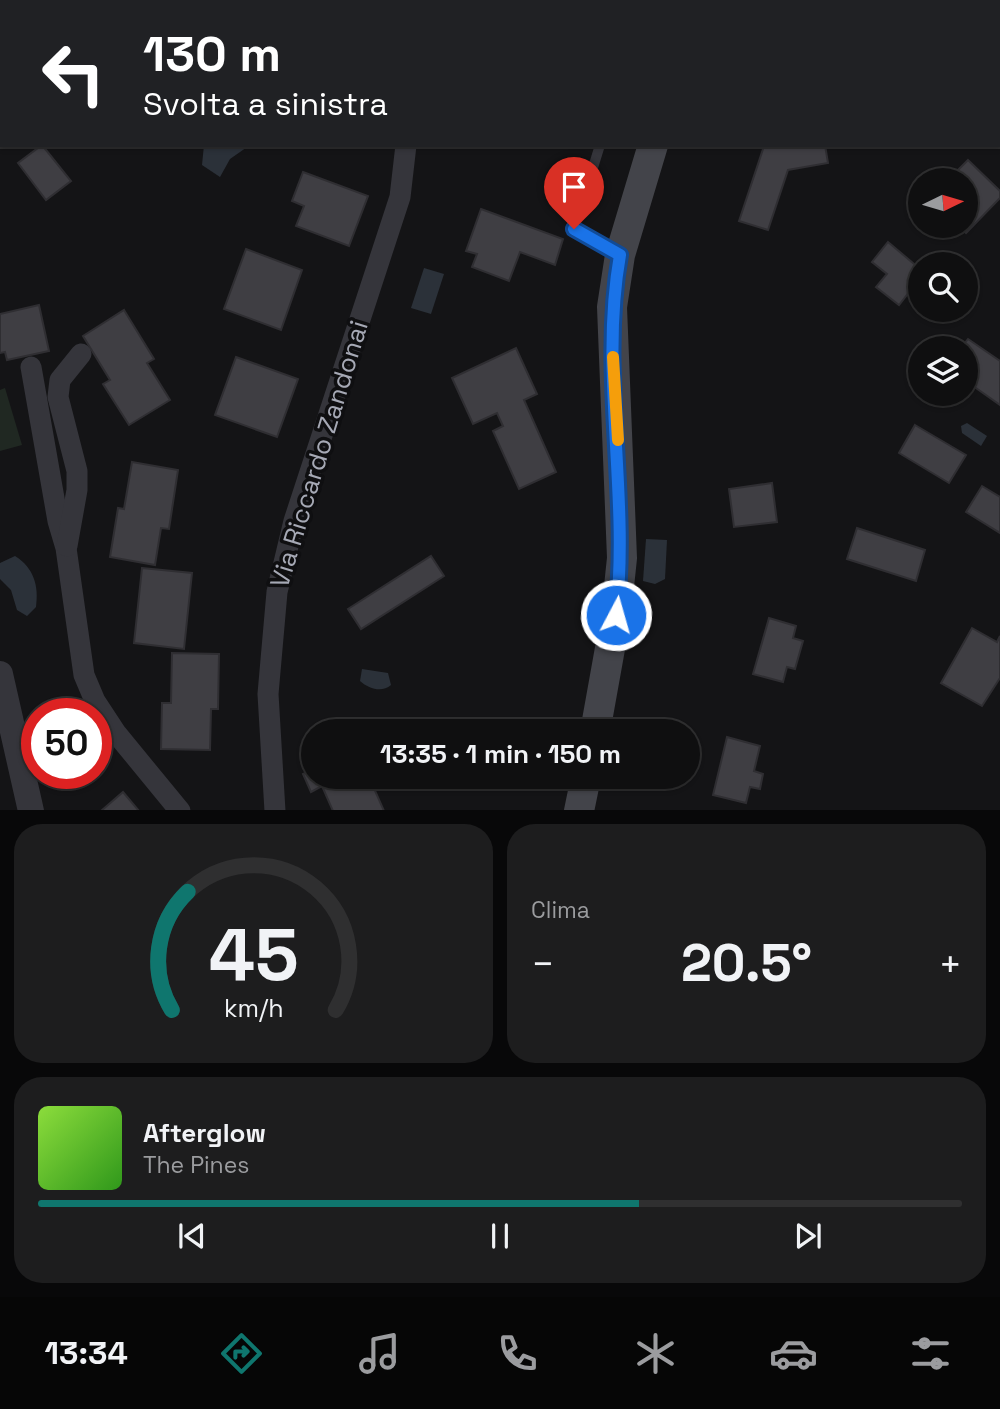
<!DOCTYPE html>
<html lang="it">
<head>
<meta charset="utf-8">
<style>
	:root { --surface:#0f0f10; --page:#1d1d1e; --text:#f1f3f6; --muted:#9b9c9f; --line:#2f2f30; --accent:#0f766e }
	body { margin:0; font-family:"Space Grotesk",sans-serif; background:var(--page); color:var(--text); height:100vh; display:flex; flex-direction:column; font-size:26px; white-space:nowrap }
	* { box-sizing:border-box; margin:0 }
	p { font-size:23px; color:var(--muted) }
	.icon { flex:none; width:38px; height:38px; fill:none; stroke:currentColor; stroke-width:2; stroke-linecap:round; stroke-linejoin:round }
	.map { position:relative; height:810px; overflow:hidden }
	.sheet { display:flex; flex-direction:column; gap:14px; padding:14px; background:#080809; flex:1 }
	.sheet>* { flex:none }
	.banner { position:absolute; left:0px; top:0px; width:1001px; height:147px; box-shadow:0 2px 5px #0004,0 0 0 2px var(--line); background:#202124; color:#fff; overflow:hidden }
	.needle { width:46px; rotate:85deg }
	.buttons { position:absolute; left:908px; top:168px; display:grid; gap:14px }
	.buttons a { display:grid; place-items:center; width:70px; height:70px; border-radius:50%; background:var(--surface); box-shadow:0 2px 5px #0004,0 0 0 2px var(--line); font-size:35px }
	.speed { position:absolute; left:21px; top:698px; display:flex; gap:14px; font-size:35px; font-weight:700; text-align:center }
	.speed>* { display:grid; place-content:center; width:91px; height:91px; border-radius:50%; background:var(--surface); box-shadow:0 2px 5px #0004,0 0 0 2px var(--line); line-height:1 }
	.speed .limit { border:10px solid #d22; background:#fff; color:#111 }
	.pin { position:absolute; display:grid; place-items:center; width:60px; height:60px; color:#fff; margin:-72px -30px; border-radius:50% 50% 50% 0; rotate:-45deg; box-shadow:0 0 7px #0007 }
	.pin .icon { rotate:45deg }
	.me { position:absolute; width:77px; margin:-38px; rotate:6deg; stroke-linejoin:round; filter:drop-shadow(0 0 5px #0008) }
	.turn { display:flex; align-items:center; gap:24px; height:147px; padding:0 28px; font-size:32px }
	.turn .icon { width:91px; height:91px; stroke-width:2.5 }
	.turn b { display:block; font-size:49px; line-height:60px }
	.big { font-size:52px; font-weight:600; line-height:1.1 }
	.sheet .widget { flex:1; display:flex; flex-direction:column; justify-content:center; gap:10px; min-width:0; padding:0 24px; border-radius:28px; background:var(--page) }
	.sheet .dial { align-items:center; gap:0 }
	.dial svg { height:182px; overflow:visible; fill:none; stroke:var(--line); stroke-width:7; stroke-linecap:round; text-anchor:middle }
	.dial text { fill:var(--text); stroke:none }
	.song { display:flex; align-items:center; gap:21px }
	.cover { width:84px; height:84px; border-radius:10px; background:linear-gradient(135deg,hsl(90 70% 55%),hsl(110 70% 35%)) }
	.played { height:7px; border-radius:4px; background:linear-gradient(90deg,var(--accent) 65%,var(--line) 65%) }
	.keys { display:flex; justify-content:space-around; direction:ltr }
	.heat { display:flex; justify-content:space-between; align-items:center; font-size:38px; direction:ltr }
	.sheet .tiles { flex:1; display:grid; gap:14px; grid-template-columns:1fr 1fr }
	.widget:last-child { grid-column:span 2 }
	.trip { position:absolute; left:301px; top:719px; width:399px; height:70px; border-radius:35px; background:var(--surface); box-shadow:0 2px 5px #0004,0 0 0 2px var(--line); font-weight:600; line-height:70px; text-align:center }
	.tabs { display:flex; height:112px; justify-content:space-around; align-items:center; background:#060606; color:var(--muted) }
	.tabs .icon { width:49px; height:49px }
	.tabs .on { color:var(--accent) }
	.tabs b { font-size:32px; color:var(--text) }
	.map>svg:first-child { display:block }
</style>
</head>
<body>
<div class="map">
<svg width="1000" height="811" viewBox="0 0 1000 811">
	<rect width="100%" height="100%" fill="#141416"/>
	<path fill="#202822" d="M 5,388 L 22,445 L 0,451 L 0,390 Z"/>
	<g fill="#2b3139">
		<path d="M 204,145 L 250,145 L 230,159 L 220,177 L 202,165 Z"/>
		<path d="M 424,268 L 444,274 L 431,314 L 411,308 Z"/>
		<path d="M 967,423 L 987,436 L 981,446 L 962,433 L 961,426 Z"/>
		<path d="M 646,539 L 667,540 L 665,579 L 655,584 L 643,581 Z"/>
		<path d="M 15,556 C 34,568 39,586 36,607 L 27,616 L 17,610 L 11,590 L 0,579 L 0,563 Z"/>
		<path d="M 362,669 L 388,673 L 391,685 C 382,693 369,689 360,681 Z"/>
	</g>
	<g fill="#3f3e43" stroke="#2f2e32" stroke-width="2">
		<path d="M 108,0 L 152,0 L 184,1 L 108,2 Z"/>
		<path d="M 215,0 L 292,0 L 215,2 Z"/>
		<path d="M 888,0 L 919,0 L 920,2 L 889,2 Z"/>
		<path d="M 42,145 L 71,181 L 46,200 L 18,163 Z"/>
		<path d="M 825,145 L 828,163 L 788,170 L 768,230 L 739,221 L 764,146 Z"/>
		<path d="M 968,160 L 1000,191 L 1000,198 L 966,233 L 959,226 L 966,226 L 966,180 L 948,180 Z"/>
		<path d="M 303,172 L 368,196 L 349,246 L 296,226 L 304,206 L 292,201 Z"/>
		<path d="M 481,209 L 563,239 L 555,265 L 520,252 L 509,281 L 472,267 L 477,254 L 466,251 Z"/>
		<path d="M 888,242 L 920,269 L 920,278 L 899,305 L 876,287 L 887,274 L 872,262 Z"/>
		<path d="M 246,249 L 302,270 L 281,330 L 224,309 Z"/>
		<path d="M 39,305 L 49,351 L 7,360 L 5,352 L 0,353 L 0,314 Z"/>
		<path d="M 124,310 L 154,359 L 147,363 L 170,400 L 129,425 L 103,384 L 110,380 L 83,336 Z"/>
		<path d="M 968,339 L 1000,361 L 1000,405 L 966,381 L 966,348 L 961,348 Z"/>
		<path d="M 516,348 L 537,394 L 524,400 L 556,472 L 519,489 L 493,431 L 503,426 L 497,413 L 473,424 L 452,378 Z"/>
		<path d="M 236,357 L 298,379 L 277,437 L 215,415 Z"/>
		<path d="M 915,425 L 966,455 L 949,483 L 899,453 Z"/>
		<path d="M 132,462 L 178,470 L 169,529 L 161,528 L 155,565 L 110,557 L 118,508 L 124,509 Z"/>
		<path d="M 772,483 L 777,522 L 734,527 L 729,489 Z"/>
		<path d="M 982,486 L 1000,497 L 1000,533 L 966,512 Z"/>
		<path d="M 857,528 L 925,550 L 916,581 L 847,559 Z"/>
		<path d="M 431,556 L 444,576 L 361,629 L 348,609 Z"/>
		<path d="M 142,568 L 192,573 L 184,649 L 134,643 Z"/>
		<path d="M 769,618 L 796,626 L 793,638 L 803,641 L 795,669 L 787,667 L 783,682 L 753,674 Z"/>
		<path d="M 972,628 L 997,642 L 1000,636 L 1000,678 L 982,706 L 941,683 Z"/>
		<path d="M 172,653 L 219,654 L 218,709 L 211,709 L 210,750 L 161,749 L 162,703 L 171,703 Z"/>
		<path d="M 727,737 L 760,746 L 754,771 L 763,774 L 760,789 L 750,787 L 746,803 L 713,795 Z"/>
		<path d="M 313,769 L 313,777 L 369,777 L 384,811 L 333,811 L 322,786 L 311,792 L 303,774 Z"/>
		<path d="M 123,792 L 139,811 L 101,811 Z"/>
	</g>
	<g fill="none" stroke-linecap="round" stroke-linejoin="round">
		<g stroke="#35353b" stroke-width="10">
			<path d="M 645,2 L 646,0"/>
			<path d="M 600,145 L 574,229 L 617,253"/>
		</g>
		<g stroke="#35353b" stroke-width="21">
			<path d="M 362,0 L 363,2"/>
			<path d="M 51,2 L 52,0"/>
			<path d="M 0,60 L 2,58"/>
			<path d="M 31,367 L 58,521 L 66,548 L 84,675 L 95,701 L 116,733 L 180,811"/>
			<path d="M 67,546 L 77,490 L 77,471 L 58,397 L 60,380 L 81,354"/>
			<path d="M 275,811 L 268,694 L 277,592 L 294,521 L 400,197 L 406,145"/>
		</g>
		<path stroke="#35353b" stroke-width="26" d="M 0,674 L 31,811"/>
		<g stroke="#43444a" stroke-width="30">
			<path d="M 698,2 L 699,0"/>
			<path d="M 595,732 L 616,615 L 622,558 L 612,307 L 620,255 L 653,145"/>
			<path d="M 579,811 L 586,777"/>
		</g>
	</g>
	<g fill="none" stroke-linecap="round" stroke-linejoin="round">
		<defs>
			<path id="route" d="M 574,229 L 620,255 C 599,374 630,495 616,615"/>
		</defs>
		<use href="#route" stroke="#114b97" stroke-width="18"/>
		<use href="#route" stroke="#1a73e8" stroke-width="12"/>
		<path stroke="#f59e0b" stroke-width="12" d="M 613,357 L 618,440"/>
	</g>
	<g text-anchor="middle" stroke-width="7" stroke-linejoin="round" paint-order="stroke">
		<g font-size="26" fill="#a6a9b5" stroke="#0f0f11">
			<text transform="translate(319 454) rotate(-73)" y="9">Via Riccardo Zandonai</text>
		</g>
	</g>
</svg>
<div class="buttons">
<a><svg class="needle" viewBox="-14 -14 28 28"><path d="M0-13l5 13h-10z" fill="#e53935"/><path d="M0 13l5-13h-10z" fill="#9b9c9f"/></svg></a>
<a><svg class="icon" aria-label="search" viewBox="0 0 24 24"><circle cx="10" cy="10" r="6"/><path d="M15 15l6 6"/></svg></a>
<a><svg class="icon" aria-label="layers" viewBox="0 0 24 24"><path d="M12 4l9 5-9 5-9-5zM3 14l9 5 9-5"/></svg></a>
</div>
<div class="speed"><div class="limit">50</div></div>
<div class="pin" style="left:574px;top:229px;background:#d93025"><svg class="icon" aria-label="arrive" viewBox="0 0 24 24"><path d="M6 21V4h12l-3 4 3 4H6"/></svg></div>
<svg class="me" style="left:616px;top:615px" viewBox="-20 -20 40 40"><circle r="17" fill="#1a73e8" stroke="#fff" stroke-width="3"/><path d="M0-11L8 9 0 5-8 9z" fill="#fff"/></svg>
<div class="trip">13:35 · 1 min · 150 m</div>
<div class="banner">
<div class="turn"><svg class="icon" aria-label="left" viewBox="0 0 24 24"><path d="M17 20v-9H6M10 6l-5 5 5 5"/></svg><div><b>130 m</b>Svolta a sinistra</div></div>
</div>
</div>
<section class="sheet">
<div class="tiles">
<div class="widget dial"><svg viewBox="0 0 100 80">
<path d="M14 69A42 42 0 1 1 86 69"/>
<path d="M14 69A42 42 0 0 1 21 17" stroke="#0f766e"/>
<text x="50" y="56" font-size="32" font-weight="700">45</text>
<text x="50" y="72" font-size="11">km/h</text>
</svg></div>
<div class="widget"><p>Clima</p>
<div class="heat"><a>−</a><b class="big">20.5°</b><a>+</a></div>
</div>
<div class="widget">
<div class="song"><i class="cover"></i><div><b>Afterglow</b><p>The Pines</p></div></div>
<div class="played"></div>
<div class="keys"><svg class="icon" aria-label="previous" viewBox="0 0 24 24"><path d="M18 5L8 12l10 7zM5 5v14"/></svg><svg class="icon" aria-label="pause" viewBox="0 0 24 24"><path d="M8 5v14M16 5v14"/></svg><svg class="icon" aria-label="next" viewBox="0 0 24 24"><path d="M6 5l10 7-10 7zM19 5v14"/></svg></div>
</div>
</div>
</section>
<nav class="tabs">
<b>13:34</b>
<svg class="icon on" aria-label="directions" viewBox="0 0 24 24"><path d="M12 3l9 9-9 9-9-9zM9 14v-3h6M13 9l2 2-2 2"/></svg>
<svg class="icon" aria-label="music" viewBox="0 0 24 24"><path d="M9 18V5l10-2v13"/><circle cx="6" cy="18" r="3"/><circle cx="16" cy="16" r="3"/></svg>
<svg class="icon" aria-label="phone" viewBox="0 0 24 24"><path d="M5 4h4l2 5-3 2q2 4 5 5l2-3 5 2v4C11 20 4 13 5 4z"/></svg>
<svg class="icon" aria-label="climate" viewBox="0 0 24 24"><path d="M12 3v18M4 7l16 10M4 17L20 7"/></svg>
<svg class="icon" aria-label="car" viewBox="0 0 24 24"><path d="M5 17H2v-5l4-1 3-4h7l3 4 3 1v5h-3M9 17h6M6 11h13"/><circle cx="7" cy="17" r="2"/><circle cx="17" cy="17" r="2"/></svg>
<svg class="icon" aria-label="filters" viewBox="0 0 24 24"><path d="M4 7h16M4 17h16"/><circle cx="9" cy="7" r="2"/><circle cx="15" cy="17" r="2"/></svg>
</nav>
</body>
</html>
